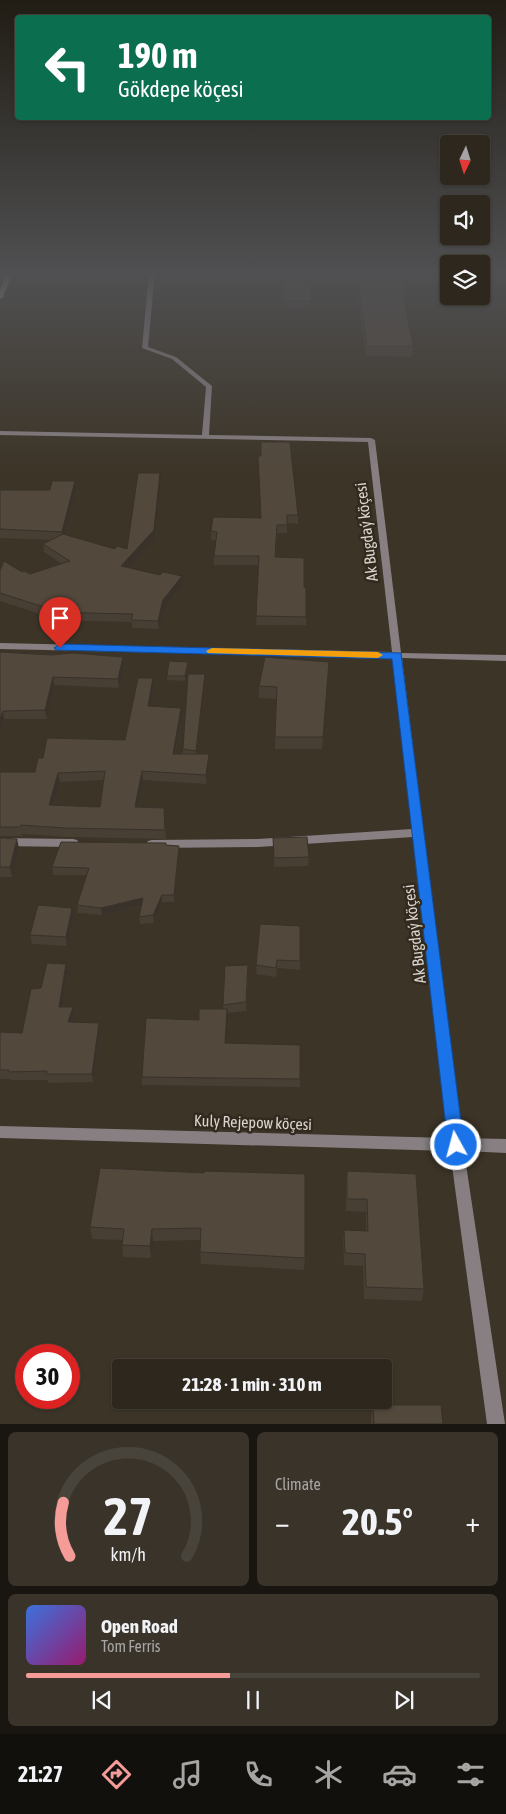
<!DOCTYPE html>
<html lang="en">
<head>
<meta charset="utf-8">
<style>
	:root { --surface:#2d271d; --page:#39332a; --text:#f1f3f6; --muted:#a7a5a4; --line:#48443b; --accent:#f59b98 }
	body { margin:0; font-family:"Asap Condensed",sans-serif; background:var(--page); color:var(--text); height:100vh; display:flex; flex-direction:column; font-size:19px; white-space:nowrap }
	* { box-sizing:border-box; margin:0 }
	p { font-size:16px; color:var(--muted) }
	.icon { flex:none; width:28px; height:28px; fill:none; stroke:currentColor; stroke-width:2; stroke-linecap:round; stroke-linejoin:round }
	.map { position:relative; height:1424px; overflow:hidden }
	.details { display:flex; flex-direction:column; gap:8px; padding:8px; background:#191510; flex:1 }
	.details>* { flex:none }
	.top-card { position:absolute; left:15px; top:15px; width:476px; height:105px; border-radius:5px; box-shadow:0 1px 4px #0004,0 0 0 1px var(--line); background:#0b6e4f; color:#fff; overflow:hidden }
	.needle { width:32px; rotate:184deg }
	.fabs { position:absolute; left:440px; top:135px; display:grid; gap:10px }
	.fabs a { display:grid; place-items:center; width:50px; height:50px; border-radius:5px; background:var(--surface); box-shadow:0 1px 4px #0004,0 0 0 1px var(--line); font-size:25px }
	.speed { position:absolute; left:15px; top:1344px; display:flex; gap:10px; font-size:25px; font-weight:700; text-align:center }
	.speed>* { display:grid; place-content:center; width:65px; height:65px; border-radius:50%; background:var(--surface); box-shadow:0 1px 4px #0004,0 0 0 1px var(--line); line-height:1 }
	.speed .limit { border:8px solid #d22; background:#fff; color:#111 }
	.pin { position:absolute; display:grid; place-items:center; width:42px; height:42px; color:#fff; margin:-51px -21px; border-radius:50% 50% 50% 0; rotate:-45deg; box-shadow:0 0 5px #0007 }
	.pin .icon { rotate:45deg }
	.me { position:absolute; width:55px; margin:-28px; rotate:353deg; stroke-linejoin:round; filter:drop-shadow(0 0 4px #0008) }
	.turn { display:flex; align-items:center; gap:18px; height:105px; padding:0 20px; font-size:22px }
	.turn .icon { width:65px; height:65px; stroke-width:2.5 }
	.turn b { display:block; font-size:35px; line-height:42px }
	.big { font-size:38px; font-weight:700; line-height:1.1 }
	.details .tile { flex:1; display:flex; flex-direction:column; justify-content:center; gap:8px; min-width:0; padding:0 18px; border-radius:8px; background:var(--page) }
	.details .dial { align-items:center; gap:0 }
	.dial svg { height:130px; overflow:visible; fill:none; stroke:var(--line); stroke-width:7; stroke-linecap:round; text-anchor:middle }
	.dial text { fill:var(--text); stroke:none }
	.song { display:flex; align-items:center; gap:15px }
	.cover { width:60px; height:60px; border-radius:8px; background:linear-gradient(135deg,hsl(220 70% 55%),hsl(320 70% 35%)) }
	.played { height:5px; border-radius:2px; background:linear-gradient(90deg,var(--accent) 45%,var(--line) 45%) }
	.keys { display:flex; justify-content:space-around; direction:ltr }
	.heat { display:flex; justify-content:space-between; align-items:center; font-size:28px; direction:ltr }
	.details .tiles { flex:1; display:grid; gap:8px; grid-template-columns:1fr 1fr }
	.tile:last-child { grid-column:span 2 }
	.trip { position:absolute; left:112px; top:1359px; width:280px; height:50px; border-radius:5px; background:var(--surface); box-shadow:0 1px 4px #0004,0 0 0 1px var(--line); font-weight:700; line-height:50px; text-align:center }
	.dock { display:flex; height:80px; justify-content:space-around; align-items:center; background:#12100c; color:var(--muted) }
	.dock .icon { width:35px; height:35px }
	.dock .selected { color:var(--accent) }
	.dock b { font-size:22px; color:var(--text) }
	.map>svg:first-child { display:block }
</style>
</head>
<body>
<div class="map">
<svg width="506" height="1424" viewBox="0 0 506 1424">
	<rect width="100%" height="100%" fill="#3c3427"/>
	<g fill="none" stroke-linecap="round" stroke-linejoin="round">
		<g fill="#877f82" fill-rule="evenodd">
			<path d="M 149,272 L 155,272 L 148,347 L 176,357 L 212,386 L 209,435 L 371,438 L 375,440 L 401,653 L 506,655 L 506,661 L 402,658 L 462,1138 L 506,1139 L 506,1153 L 464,1151 L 505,1424 L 487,1424 L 450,1151 L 0,1138 L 0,1126 L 448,1138 L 413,837 L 258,847 L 152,848 L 148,847 L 146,844 L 148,841 L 152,840 L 258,839 L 412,829 L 393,658 L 0,649 L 0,643 L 392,652 L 368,442 L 0,435 L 0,431 L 202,435 L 206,387 L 172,359 L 142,348 Z"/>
			<path d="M 0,838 L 73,839 L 77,840 L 79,843 L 77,846 L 73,847 L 0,846 Z"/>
		</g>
		<path fill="#b5a8ae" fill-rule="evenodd" d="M 7,272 L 13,272 L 3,297 L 0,299 L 0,290 Z"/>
	</g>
	<g fill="#473e34" fill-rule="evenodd">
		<path d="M 355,272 L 402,272 L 405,290 L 404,300 L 413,346 L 412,357 L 366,356 Z"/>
		<path d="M 284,281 L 311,301 L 310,307 L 284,307 Z"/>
		<path d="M 258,465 L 298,515 L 298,524 L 287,523 L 287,533 L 277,533 L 276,557 L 304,587 L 306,617 L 306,625 L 256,625 L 259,565 L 214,565 L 214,556 L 216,540 L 211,540 L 211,531 L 261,518 Z"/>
		<path d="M 75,481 L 76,489 L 64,535 L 115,549 L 127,549 L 161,481 L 155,538 L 128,567 L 183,584 L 164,608 L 159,629 L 132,628 L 132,622 L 44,620 L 43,615 L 0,601 L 0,570 L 22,572 L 30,574 L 62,564 L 44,552 L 43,544 L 51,540 L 0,538 L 0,490 L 50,490 Z"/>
		<path d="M 0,652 L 123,657 L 124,666 L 119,688 L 54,685 L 47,719 L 4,719 L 0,732 Z"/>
		<path d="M 188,662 L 188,666 L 185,681 L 167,680 L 167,676 Z"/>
		<path d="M 328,674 L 322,749 L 275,749 L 276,699 L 259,698 L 259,686 Z"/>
		<path d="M 205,678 L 196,754 L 209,763 L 206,784 L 143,780 L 138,807 L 164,808 L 166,839 L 67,837 L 22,834 L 22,836 L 0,836 L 0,772 L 35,772 L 43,758 L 125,740 L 154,687 L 150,706 L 182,716 L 175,754 L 183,754 L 183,749 ZM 104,780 L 100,807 L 53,805 L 60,782 Z"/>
		<path d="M 0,838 L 19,848 L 12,877 L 0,877 Z"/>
		<path d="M 273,838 L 309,857 L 308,866 L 274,867 Z"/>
		<path d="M 166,845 L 179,846 L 179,853 L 174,902 L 162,902 L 154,923 L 140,924 L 139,917 L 141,906 L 102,915 L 78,913 L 77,905 L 87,875 L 53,875 L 52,867 Z"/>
		<path d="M 73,917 L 67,946 L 32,944 L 30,935 Z"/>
		<path d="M 260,924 L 300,961 L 300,970 L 277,968 L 276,977 L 256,974 Z"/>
		<path d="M 66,964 L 67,973 L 62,1007 L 73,1007 L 74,1015 L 72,1022 L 99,1023 L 100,1031 L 93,1082 L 48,1083 L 48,1080 L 11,1080 L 11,1079 L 0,1079 L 0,1032 L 22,1033 Z"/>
		<path d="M 248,974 L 246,1011 L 227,1013 L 226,1044 L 300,1079 L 300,1087 L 142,1085 L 142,1077 L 199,1020 L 223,1009 L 223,1005 Z"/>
		<path d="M 100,1168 L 305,1258 L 304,1270 L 201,1264 L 200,1252 L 201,1240 L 153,1241 L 151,1258 L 123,1257 L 122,1245 L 122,1240 L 92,1239 L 90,1227 Z"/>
		<path d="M 347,1171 L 416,1174 L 424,1289 L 422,1301 L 364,1299 L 363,1266 L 344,1265 L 343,1242 L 344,1230 L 366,1231 L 366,1212 L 346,1211 L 346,1183 Z"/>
		<path d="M 373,1405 L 443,1424 L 371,1424 L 371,1416 Z"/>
	</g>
	<g fill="#39322a">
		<path d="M 160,473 L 161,481 L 155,538 L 122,574 L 121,566 Z"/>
		<path d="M 75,481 L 76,489 L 63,540 L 62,532 Z"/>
		<path d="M 182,576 L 183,584 L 164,608 L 159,629 L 158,621 L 163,600 Z"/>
		<path d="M 123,657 L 124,666 L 119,688 L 118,679 Z"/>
		<path d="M 188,662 L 188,666 L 185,681 L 185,676 Z"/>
		<path d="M 205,674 L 205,678 L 196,755 L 196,751 Z"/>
		<path d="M 53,677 L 54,685 L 47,719 L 45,710 Z"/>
		<path d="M 153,678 L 154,687 L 149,714 L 148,706 Z"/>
		<path d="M 181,708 L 182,716 L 173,762 L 173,754 Z"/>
		<path d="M 3,711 L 4,719 L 0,732 L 0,719 Z"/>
		<path d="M 209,754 L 209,763 L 206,784 L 206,775 Z"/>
		<path d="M 142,771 L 143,780 L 136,816 L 135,807 Z"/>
		<path d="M 58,773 L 60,782 L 50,814 L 49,805 Z"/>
		<path d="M 17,839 L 19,848 L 12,877 L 10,867 Z"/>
		<path d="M 179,846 L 179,853 L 174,902 L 174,895 Z"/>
		<path d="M 162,895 L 162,902 L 154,923 L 153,915 Z"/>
		<path d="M 143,898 L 143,905 L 102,915 L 101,908 Z"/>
		<path d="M 72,908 L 73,917 L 67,946 L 66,937 Z"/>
		<path d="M 66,964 L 67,973 L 61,1016 L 59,1007 Z"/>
		<path d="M 73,1007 L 74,1015 L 69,1031 L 68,1022 Z"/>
		<path d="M 227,1009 L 228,1018 L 225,1052 L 225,1043 Z"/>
		<path d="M 99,1023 L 100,1031 L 93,1082 L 92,1074 Z"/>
		<path d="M 152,1229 L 153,1241 L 151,1258 L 150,1246 Z"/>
	</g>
	<g fill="#52483c" stroke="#39322a" fill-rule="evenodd">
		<path d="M 357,272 L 402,272 L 405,290 L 402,290 L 413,346 L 367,346 Z"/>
		<path d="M 284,281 L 310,281 L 311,301 L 284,301 Z"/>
		<path d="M 261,442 L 290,442 L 298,515 L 287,515 L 287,525 L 277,525 L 275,557 L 304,558 L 304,587 L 306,587 L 306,617 L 256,616 L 259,556 L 214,556 L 217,532 L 211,531 L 213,517 L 261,518 L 258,456 L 261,456 Z"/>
		<path d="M 138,473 L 160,473 L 154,530 L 121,566 L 160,575 L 163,572 L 182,576 L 163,600 L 158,621 L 131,620 L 133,614 L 43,612 L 44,607 L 0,593 L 0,570 L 4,561 L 22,572 L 24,571 L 30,574 L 70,561 L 43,544 L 63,534 L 115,549 L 117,546 L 127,549 Z"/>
		<path d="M 52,481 L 75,481 L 62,532 L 0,529 L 0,490 L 50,490 Z"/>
		<path d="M 0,652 L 52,655 L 72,653 L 123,657 L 118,679 L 53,677 L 45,710 L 3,711 L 0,719 Z"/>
		<path d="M 265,657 L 329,662 L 323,737 L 275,737 L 277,687 L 259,686 Z"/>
		<path d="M 169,661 L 188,662 L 185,676 L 167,676 Z"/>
		<path d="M 188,674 L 205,674 L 196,751 L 183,749 Z"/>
		<path d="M 138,678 L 153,678 L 148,706 L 181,708 L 173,754 L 209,754 L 206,775 L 142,771 L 135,807 L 164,808 L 165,830 L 65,828 L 21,825 L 20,827 L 0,827 L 0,772 L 35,772 L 38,758 L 43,758 L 47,738 L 125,740 ZM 105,771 L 100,807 L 49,805 L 58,773 Z"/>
		<path d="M 307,837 L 309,857 L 274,858 L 273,838 Z"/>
		<path d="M 0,838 L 17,839 L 10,867 L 0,867 Z"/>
		<path d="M 61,842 L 166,843 L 166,845 L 179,846 L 174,895 L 162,895 L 153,915 L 139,917 L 143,898 L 101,908 L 77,905 L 89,868 L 52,867 Z"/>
		<path d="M 38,905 L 72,908 L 66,937 L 30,935 Z"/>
		<path d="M 260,924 L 300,926 L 300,961 L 277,960 L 276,968 L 256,965 Z"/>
		<path d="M 47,963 L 66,964 L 59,1007 L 73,1007 L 68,1022 L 99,1023 L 92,1074 L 46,1074 L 47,1071 L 9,1072 L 9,1070 L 0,1070 L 0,1032 L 22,1033 L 31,989 L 41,988 Z"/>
		<path d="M 248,965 L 246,1002 L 223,1005 L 225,966 Z"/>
		<path d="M 199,1009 L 227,1009 L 225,1043 L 300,1045 L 300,1079 L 142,1077 L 146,1018 L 199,1020 Z"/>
		<path d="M 100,1168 L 204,1173 L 204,1171 L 305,1174 L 305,1258 L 200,1252 L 201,1228 L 152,1229 L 150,1246 L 122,1245 L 124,1229 L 90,1227 Z"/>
		<path d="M 347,1171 L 416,1174 L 424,1289 L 366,1287 L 365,1254 L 345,1253 L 344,1230 L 368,1231 L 367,1199 L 347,1199 Z"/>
		<path d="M 373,1405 L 441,1405 L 443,1424 L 374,1424 Z"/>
	</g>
	<linearGradient id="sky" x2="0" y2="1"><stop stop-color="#211d15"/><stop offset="0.58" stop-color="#505052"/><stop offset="1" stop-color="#505052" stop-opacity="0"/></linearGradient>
	<rect width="506" height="471" fill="url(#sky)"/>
	<path fill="#1a73e8" stroke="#114b97" d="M 60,644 L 401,653 L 464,1145 L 462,1150 L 456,1152 L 450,1150 L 448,1145 L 392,659 L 56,650 L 54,648 Z"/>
	<path fill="#f59e0b" d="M 212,648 L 378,652 L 383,655 L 378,658 L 208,653 L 206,651 Z"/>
	<g text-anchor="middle" stroke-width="5" stroke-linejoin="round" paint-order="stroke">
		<g font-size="16" fill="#dad5ce" stroke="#322a1e">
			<text transform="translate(366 532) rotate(-97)" y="6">Ak Bugdaý köçesi</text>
			<text transform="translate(414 934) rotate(-97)" y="6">Ak Bugdaý köçesi</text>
			<text transform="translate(253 1122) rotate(2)" y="6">Kuly Rejepow köçesi</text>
		</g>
	</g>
</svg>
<div class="fabs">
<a><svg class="needle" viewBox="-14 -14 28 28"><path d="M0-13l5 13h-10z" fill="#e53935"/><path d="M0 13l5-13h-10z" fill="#a7a5a4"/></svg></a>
<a><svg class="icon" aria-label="sound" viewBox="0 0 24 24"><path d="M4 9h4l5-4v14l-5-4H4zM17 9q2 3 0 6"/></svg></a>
<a><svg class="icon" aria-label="layers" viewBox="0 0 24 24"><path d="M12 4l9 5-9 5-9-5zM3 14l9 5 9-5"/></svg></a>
</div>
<div class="speed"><div class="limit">30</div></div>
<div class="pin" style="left:60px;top:648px;background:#d93025"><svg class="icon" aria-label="arrive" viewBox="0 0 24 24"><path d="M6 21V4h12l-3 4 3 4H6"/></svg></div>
<svg class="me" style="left:456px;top:1145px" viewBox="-20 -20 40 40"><circle r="17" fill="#1a73e8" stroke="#fff" stroke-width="3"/><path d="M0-11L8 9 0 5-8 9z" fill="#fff"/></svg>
<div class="trip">21:28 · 1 min · 310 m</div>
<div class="top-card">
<div class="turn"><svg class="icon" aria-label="left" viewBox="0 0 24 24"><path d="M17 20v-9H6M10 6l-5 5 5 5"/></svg><div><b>190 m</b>Gökdepe köçesi</div></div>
</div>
</div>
<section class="details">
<div class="tiles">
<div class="tile dial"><svg viewBox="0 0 100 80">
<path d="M14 69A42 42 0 1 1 86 69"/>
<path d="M14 69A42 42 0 0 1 10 36" stroke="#f59b98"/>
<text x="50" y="56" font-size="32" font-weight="700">27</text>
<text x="50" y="72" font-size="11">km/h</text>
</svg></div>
<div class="tile"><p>Climate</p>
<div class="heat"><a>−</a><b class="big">20.5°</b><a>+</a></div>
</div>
<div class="tile">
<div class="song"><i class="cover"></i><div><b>Open Road</b><p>Tom Ferris</p></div></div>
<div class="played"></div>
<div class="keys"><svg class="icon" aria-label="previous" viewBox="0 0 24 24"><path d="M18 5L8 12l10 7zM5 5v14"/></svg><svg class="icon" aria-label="pause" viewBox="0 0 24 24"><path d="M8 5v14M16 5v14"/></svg><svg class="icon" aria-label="next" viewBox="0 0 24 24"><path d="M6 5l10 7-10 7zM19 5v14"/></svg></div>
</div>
</div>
</section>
<nav class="dock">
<b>21:27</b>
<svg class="icon selected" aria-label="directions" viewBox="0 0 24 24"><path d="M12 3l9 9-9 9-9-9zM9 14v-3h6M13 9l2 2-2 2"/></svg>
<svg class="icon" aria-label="music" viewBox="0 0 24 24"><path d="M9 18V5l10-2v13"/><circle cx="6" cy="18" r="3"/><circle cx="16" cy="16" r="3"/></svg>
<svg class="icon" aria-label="phone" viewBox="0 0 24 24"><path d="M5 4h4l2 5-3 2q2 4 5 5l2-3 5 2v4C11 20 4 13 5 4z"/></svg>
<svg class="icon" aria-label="climate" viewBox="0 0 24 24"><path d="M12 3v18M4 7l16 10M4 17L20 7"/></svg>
<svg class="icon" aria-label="car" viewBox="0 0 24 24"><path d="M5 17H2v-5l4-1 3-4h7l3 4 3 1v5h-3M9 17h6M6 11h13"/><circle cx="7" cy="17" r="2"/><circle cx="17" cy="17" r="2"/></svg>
<svg class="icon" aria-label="filters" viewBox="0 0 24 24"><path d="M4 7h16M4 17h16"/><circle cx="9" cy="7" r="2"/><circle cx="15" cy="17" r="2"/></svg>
</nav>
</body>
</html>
